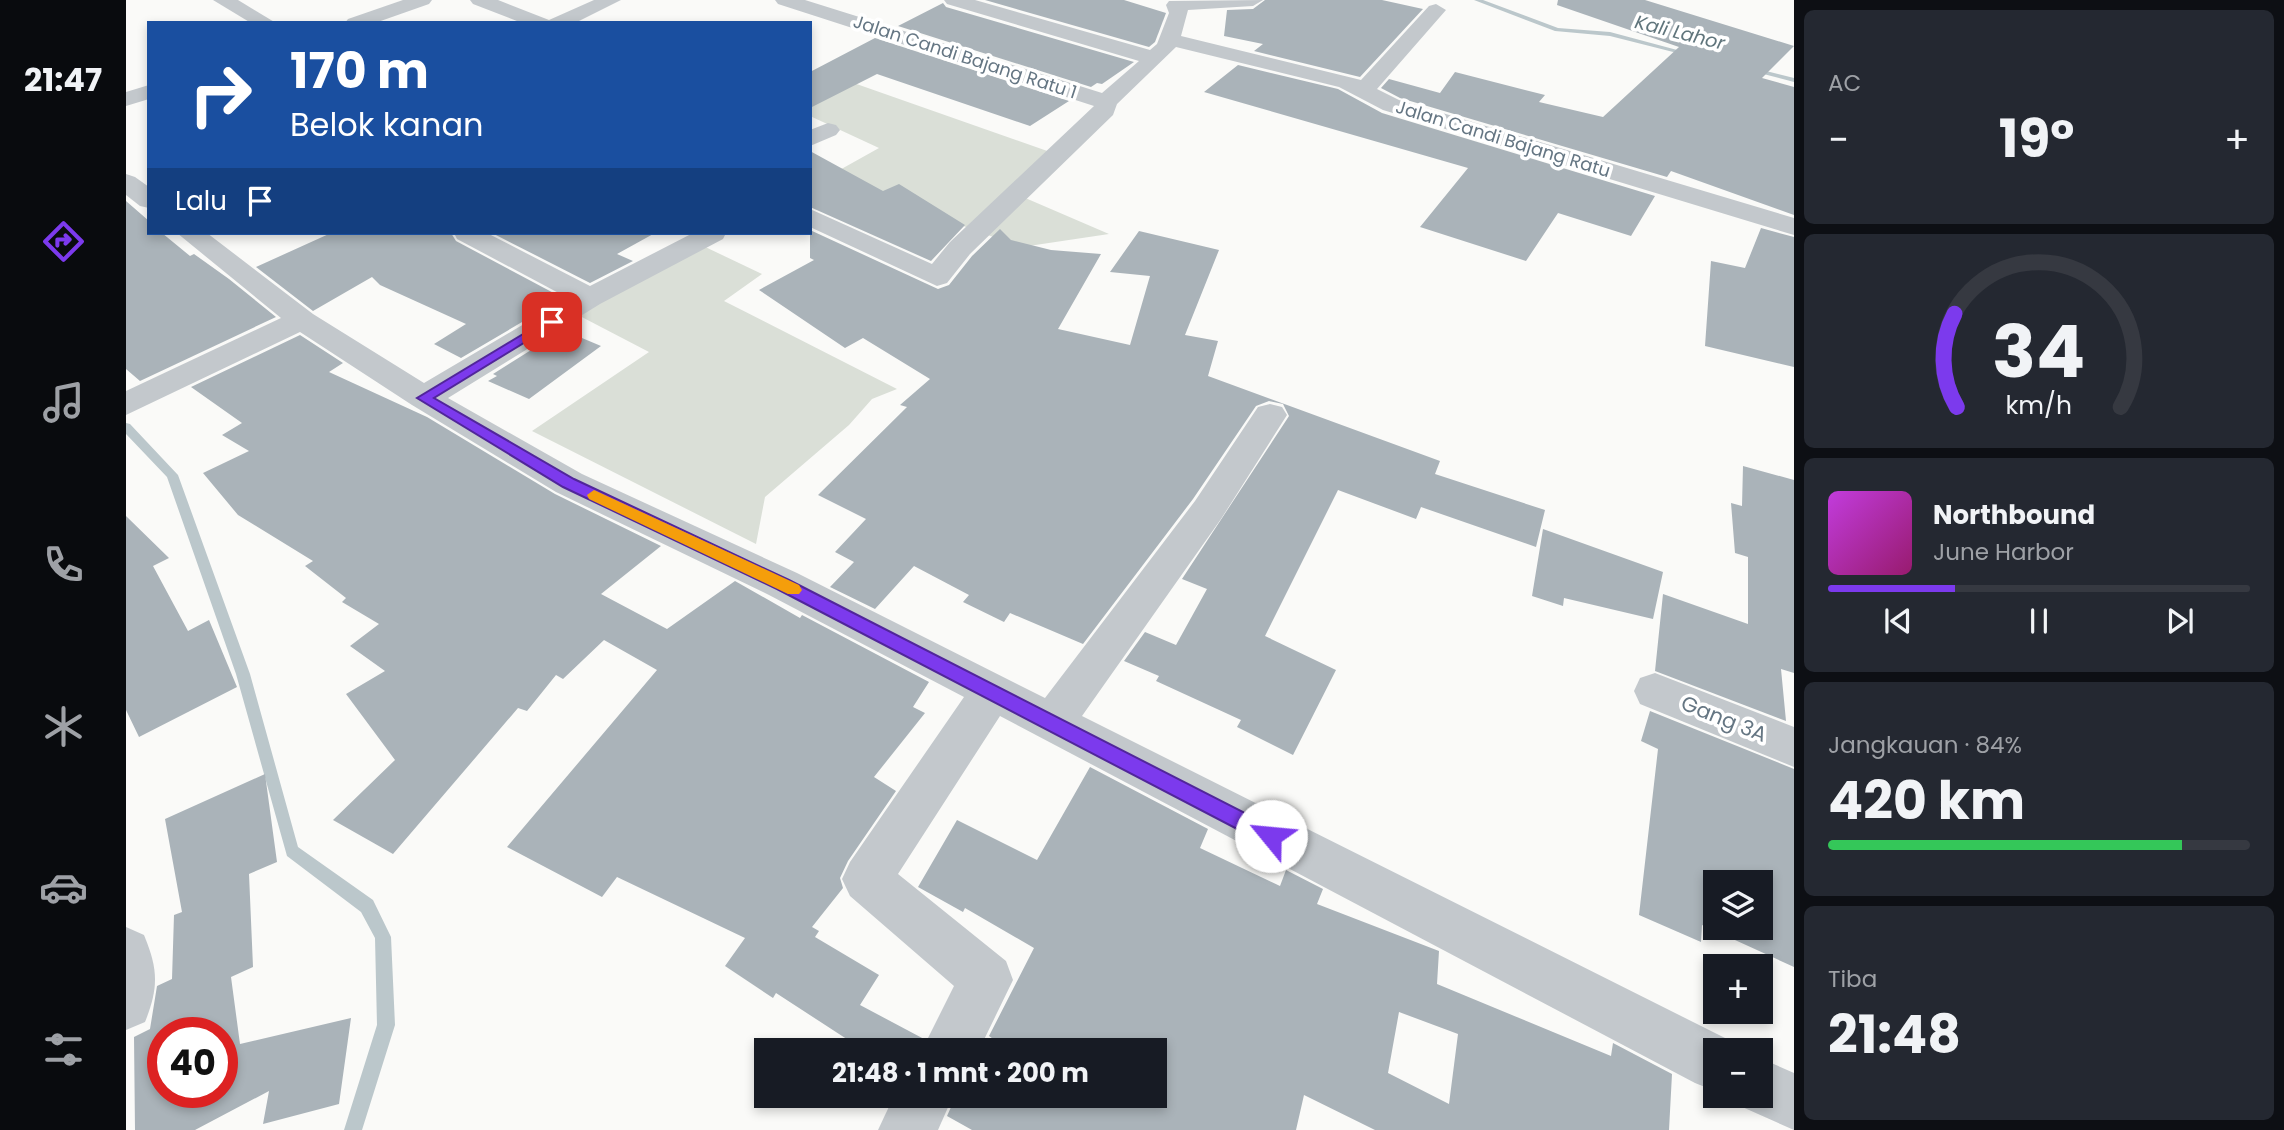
<!DOCTYPE html>
<html lang="id">
<head>
<meta charset="utf-8">
<style>
	:root { --surface:#171b24; --page:#242831; --text:#f1f3f6; --muted:#9ea1a6; --line:#363941; --accent:#7c3aed }
	body { margin:0; font-family:Poppins,sans-serif; background:var(--page); color:var(--text); height:100vh; display:flex; flex-direction:column; font-size:26px; white-space:nowrap }
	* { box-sizing:border-box; margin:0 }
	p { font-size:23px; color:var(--muted) }
	.icon { flex:none; width:38px; height:38px; fill:none; stroke:currentColor; stroke-width:2; stroke-linecap:round; stroke-linejoin:round }
	.map { position:relative; flex:1; overflow:hidden }
	.panel { display:flex; flex-direction:column; gap:10px; padding:10px; background:#0d0f14; width:490px }
	.panel>* { flex:none }
	.top-card { position:absolute; left:21px; top:21px; width:665px; height:214px; border-radius:0px; box-shadow:0 4px 10px #0003; background:#1a4fa0; color:#fff; overflow:hidden }
	.tools { position:absolute; left:1577px; top:870px; display:grid; gap:14px }
	.tools a { display:grid; place-items:center; width:70px; height:70px; border-radius:0px; background:var(--surface); box-shadow:0 4px 10px #0003; font-size:35px }
	.speed { position:absolute; left:21px; top:1017px; display:flex; gap:14px; font-size:35px; font-weight:700; text-align:center }
	.speed>* { display:grid; place-content:center; width:91px; height:91px; border-radius:50%; background:var(--surface); box-shadow:0 4px 10px #0003; line-height:1 }
	.speed .limit { border:10px solid #d22; background:#fff; color:#111 }
	.pin { position:absolute; display:grid; place-items:center; width:60px; height:60px; color:#fff; margin:-30px; border-radius:14px; box-shadow:0 4px 10px #0006 }
	.me { position:absolute; width:77px; margin:-38px; rotate:298deg; stroke-linejoin:round; filter:drop-shadow(0 0 5px #0008) }
	.turn { display:flex; align-items:center; gap:24px; height:147px; padding:0 28px; font-size:32px }
	.turn .icon { width:91px; height:91px; stroke-width:2.5 }
	.turn b { display:block; font-size:49px; line-height:60px }
	.then { display:flex; align-items:center; height:66px; padding:0 28px; background:#0003; gap:14px; font-size:26px }
	.big { font-size:52px; font-weight:700; line-height:1.1 }
	.panel .tile { flex:1; display:flex; flex-direction:column; justify-content:center; gap:10px; min-width:0; padding:0 24px; border-radius:10px; background:var(--page) }
	.panel .dial { align-items:center; gap:0 }
	.dial svg { height:182px; overflow:visible; fill:none; stroke:var(--line); stroke-width:7; stroke-linecap:round; text-anchor:middle }
	.dial text { fill:var(--text); stroke:none }
	.song { display:flex; align-items:center; gap:21px }
	.cover { width:84px; height:84px; border-radius:10px; background:linear-gradient(135deg,hsl(290 70% 55%),hsl(320 70% 35%)) }
	.played { height:7px; border-radius:4px; background:linear-gradient(90deg,var(--accent) 30%,var(--line) 30%) }
	.keys { display:flex; justify-content:space-around; direction:ltr }
	.heat { display:flex; justify-content:space-between; align-items:center; font-size:38px; direction:ltr }
	.charge { height:10px; border-radius:5px; background:linear-gradient(90deg,#34c759 84%,var(--line) 0) }
	.trip { position:absolute; left:628px; top:1038px; width:413px; height:70px; border-radius:0px; background:var(--surface); box-shadow:0 4px 10px #0003; font-weight:700; line-height:70px; text-align:center }
	main { display:flex; flex:1; min-height:0 }
	.tabs { display:flex; flex-direction:column; width:126px; justify-content:space-around; align-items:center; background:#090b0e; color:var(--muted) }
	.tabs .icon { width:49px; height:49px }
	.tabs .on { color:var(--accent) }
	.tabs b { font-size:32px; color:var(--text) }
	.map>svg:first-child { display:block }
</style>
</head>
<body>
<main>
<nav class="tabs">
<b>21:47</b>
<svg class="icon on" aria-label="directions" viewBox="0 0 24 24"><path d="M12 3l9 9-9 9-9-9zM9 14v-3h6M13 9l2 2-2 2"/></svg>
<svg class="icon" aria-label="music" viewBox="0 0 24 24"><path d="M9 18V5l10-2v13"/><circle cx="6" cy="18" r="3"/><circle cx="16" cy="16" r="3"/></svg>
<svg class="icon" aria-label="phone" viewBox="0 0 24 24"><path d="M5 4h4l2 5-3 2q2 4 5 5l2-3 5 2v4C11 20 4 13 5 4z"/></svg>
<svg class="icon" aria-label="climate" viewBox="0 0 24 24"><path d="M12 3v18M4 7l16 10M4 17L20 7"/></svg>
<svg class="icon" aria-label="car" viewBox="0 0 24 24"><path d="M5 17H2v-5l4-1 3-4h7l3 4 3 1v5h-3M9 17h6M6 11h13"/><circle cx="7" cy="17" r="2"/><circle cx="17" cy="17" r="2"/></svg>
<svg class="icon" aria-label="filters" viewBox="0 0 24 24"><path d="M4 7h16M4 17h16"/><circle cx="9" cy="7" r="2"/><circle cx="15" cy="17" r="2"/></svg>
</nav>
<div class="map">
<svg width="1668" height="1130" viewBox="0 0 1668 1130">
	<rect width="100%" height="100%" fill="#fafaf8"/>
	<g fill="#dadfd7">
		<path d="M 722,81 L 927,153 L 883,191 L 983,234 L 896,247 L 847,230 L 710,172 L 753,148 L 684,116 L 684,100 Z"/>
		<path d="M 573,244 L 636,274 L 598,301 L 771,389 L 746,399 L 723,425 L 639,497 L 630,544 L 406,431 L 523,352 L 450,314 Z"/>
	</g>
	<g fill="none" stroke-linecap="round" stroke-linejoin="round">
		<g fill="#bbc7cb" fill-rule="evenodd">
			<path d="M 1348,0 L 1357,0 L 1432,28 L 1484,32 L 1566,54 L 1563,56 L 1484,36 L 1429,31 Z"/>
			<path d="M 1624,67 L 1668,78 L 1668,82 L 1622,70 L 1622,68 Z"/>
			<path d="M 0,423 L 4,424 L 52,475 L 124,674 L 172,847 L 247,900 L 265,937 L 269,1025 L 236,1130 L 218,1130 L 251,1025 L 249,938 L 235,912 L 161,856 L 110,674 L 41,477 L 0,434 Z"/>
		</g>
	</g>
	<g fill="#aab3b9" fill-rule="evenodd">
		<path d="M 859,0 L 998,0 L 1040,13 L 1029,42 L 1023,47 Z"/>
		<path d="M 1139,0 L 1256,0 L 1297,9 L 1234,77 L 1128,51 L 1137,44 L 1098,36 L 1101,10 L 1127,9 Z"/>
		<path d="M 1432,0 L 1519,0 L 1668,46 L 1636,78 L 1668,87 L 1668,215 L 1545,171 L 1541,177 L 1274,98 L 1255,88 L 1263,79 L 1314,93 L 1329,72 L 1419,95 L 1413,102 L 1477,117 L 1553,47 L 1431,5 Z"/>
		<path d="M 817,3 L 820,7 L 1008,62 L 976,84 L 971,83 L 965,87 L 772,26 Z"/>
		<path d="M 749,38 L 943,101 L 904,126 L 751,74 L 684,108 L 684,72 Z"/>
		<path d="M 1112,65 L 1212,89 L 1256,113 L 1529,196 L 1505,236 L 1432,213 L 1400,261 L 1294,227 L 1342,168 L 1078,92 Z"/>
		<path d="M 684,151 L 757,191 L 773,184 L 839,225 L 805,261 L 684,207 Z"/>
		<path d="M 0,201 L 23,221 L 23,233 L 36,233 L 64,256 L 68,254 L 103,279 L 150,317 L 14,381 L 0,369 Z"/>
		<path d="M 1635,228 L 1668,237 L 1668,367 L 1579,346 L 1585,261 L 1619,268 Z"/>
		<path d="M 874,229 L 885,240 L 925,250 L 975,254 L 932,329 L 1004,345 L 1024,276 L 984,272 L 1013,231 L 1093,250 L 1059,335 L 1092,341 L 1082,376 L 1314,461 L 1309,474 L 1419,510 L 1410,547 L 1295,507 L 1290,519 L 1212,490 L 1139,636 L 1210,670 L 1167,755 L 1111,727 L 1115,720 L 1030,681 L 1033,676 L 998,661 L 1019,632 L 1050,645 L 1081,589 L 1056,579 L 1163,416 L 1157,404 L 1143,401 L 1130,406 L 1067,499 L 957,644 L 884,613 L 878,622 L 837,602 L 843,595 L 788,566 L 749,609 L 704,587 L 728,562 L 709,552 L 740,519 L 692,495 L 781,407 L 774,405 L 804,379 L 737,338 L 719,348 L 633,290 L 688,260 L 684,258 L 684,230 L 812,289 L 823,285 L 846,256 Z"/>
		<path d="M 205,233 L 325,233 L 330,241 L 437,298 L 335,358 L 308,344 L 340,324 L 254,285 L 246,277 L 187,311 L 130,267 Z"/>
		<path d="M 366,233 L 529,233 L 491,254 L 507,261 L 464,283 Z"/>
		<path d="M 437,330 L 475,346 L 403,399 L 362,381 L 371,376 L 367,374 Z"/>
		<path d="M 174,335 L 217,363 L 203,372 L 301,417 L 429,494 L 535,546 L 475,594 L 541,629 L 609,581 L 674,618 L 676,615 L 803,682 L 787,707 L 799,713 L 748,777 L 770,791 L 722,861 L 714,878 L 717,888 L 686,927 L 693,931 L 689,937 L 753,975 L 734,1005 L 798,1039 L 793,1050 L 731,1050 L 733,1047 L 650,993 L 647,998 L 599,966 L 619,938 L 491,877 L 476,897 L 381,847 L 531,670 L 478,640 L 437,679 L 430,675 L 401,711 L 392,708 L 267,854 L 207,820 L 269,760 L 220,694 L 259,671 L 224,646 L 253,624 L 216,602 L 220,598 L 179,566 L 187,561 L 112,515 L 77,473 L 123,451 L 96,435 L 116,423 L 65,387 Z"/>
		<path d="M 1617,466 L 1668,480 L 1668,673 L 1655,669 L 1660,721 L 1529,671 L 1537,594 L 1622,624 L 1622,557 L 1609,553 L 1605,503 L 1616,506 Z"/>
		<path d="M 0,516 L 43,558 L 27,566 L 62,631 L 83,620 L 111,687 L 13,737 L 0,710 Z"/>
		<path d="M 1417,529 L 1537,572 L 1527,619 L 1438,598 L 1437,606 L 1406,596 Z"/>
		<path d="M 1524,711 L 1668,769 L 1668,967 L 1576,925 L 1575,942 L 1513,915 L 1532,749 L 1515,741 ZM 1589,882 L 1634,882 L 1634,928 L 1589,928 Z"/>
		<path d="M 964,767 L 1082,829 L 1074,848 L 1154,886 L 1160,870 L 1197,889 L 1191,904 L 1313,951 L 1311,984 L 1485,1056 L 1487,1043 L 1546,1074 L 1543,1130 L 1249,1130 L 1178,1095 L 1170,1130 L 846,1130 L 821,1116 L 830,1096 L 1029,1096 L 1029,1050 L 883,1050 L 863,1036 L 908,948 L 839,908 L 837,912 L 792,887 L 831,820 L 911,860 ZM 1273,1012 L 1332,1034 L 1323,1104 L 1262,1073 Z"/>
		<path d="M 139,774 L 151,862 L 123,874 L 127,967 L 105,977 L 114,1044 L 225,1018 L 213,1104 L 137,1124 L 143,1091 L 69,1130 L 9,1130 L 8,1037 L 24,1029 L 31,986 L 46,979 L 48,915 L 56,912 L 39,819 ZM 37,1032 L 96,1032 L 96,1092 L 37,1092 Z"/>
	</g>
	<g fill="none" stroke-linecap="round" stroke-linejoin="round">
		<g fill="#c3c8cc" fill-rule="evenodd">
			<path d="M 87,0 L 112,0 L 150,23 L 125,23 Z"/>
			<path d="M 277,0 L 306,0 L 303,4 L 249,23 L 219,23 L 222,19 Z"/>
			<path d="M 344,0 L 372,0 L 423,20 L 468,0 L 495,0 L 449,23 L 396,23 L 347,4 Z"/>
			<path d="M 649,0 L 679,0 L 976,93 L 1013,61 L 821,4 L 818,0 L 849,0 L 1024,50 L 1031,44 L 1043,13 L 1040,5 L 1043,1 L 1137,0 L 1127,6 L 1062,10 L 1055,36 L 1235,80 L 1303,6 L 1310,4 L 1320,10 L 1251,89 L 1273,100 L 1668,218 L 1668,235 L 1257,110 L 1213,87 L 1050,47 L 991,104 L 987,115 L 844,254 L 821,283 L 811,286 L 684,227 L 684,209 L 806,264 L 824,242 L 968,106 L 652,4 Z"/>
			<path d="M 23,85 L 23,99 L 0,106 L 0,92 Z"/>
			<path d="M 702,123 L 710,125 L 714,130 L 710,135 L 684,146 L 684,130 Z"/>
			<path d="M 0,174 L 9,177 L 23,187 L 23,208 L 14,206 L 0,195 Z"/>
			<path d="M 51,233 L 81,233 L 187,314 L 298,383 L 442,298 L 331,239 L 328,233 L 361,233 L 464,286 L 567,233 L 600,233 L 597,239 L 474,304 L 322,398 L 456,474 L 671,573 L 919,698 L 1069,501 L 1132,407 L 1144,404 L 1156,407 L 1161,415 L 1095,519 L 956,716 L 1609,1043 L 1611,1050 L 1589,1050 L 1589,1091 L 1569,1083 L 874,716 L 772,874 L 880,961 L 887,980 L 853,1050 L 796,1050 L 828,986 L 724,896 L 716,879 L 724,862 L 838,697 L 643,595 L 430,492 L 286,405 L 174,332 L 0,415 L 0,391 L 155,318 Z"/>
			<path d="M 1529,673 L 1668,727 L 1668,767 L 1514,704 L 1508,691 L 1514,678 Z"/>
			<path d="M 0,927 L 18,935 C 32,969 33,987 19,1022 L 0,1030 Z"/>
			<path d="M 1634,1058 L 1668,1073 L 1668,1130 L 1614,1106 L 1610,1096 L 1634,1096 Z"/>
			<path d="M 768,1096 L 827,1096 L 812,1130 L 752,1130 Z"/>
		</g>
	</g>
	<path fill="#7c3aed" stroke="#51269a" stroke-width="2" d="M 422,319 L 432,322 L 308,398 L 448,479 L 663,580 L 1152,830 L 1155,836 L 1152,843 L 1145,846 L 1138,843 L 651,589 L 437,487 L 291,398 Z"/>
	<path fill="#f59e0b" d="M 468,490 L 673,585 L 676,590 L 673,594 L 662,594 L 463,499 L 461,495 Z"/>
	<g text-anchor="middle" stroke-width="7" stroke-linejoin="round" paint-order="stroke">
		<g font-size="18" fill="#657683" stroke="#fff">
			<text transform="translate(839 57) rotate(18)" y="6">Jalan Candi Bajang Ratu 1</text>
			<text transform="translate(1377 139) rotate(17)" y="6">Jalan Candi Bajang Ratu</text>
		</g>
		<g font-size="19" font-style="italic" fill="#60757c" stroke="#fff">
			<text transform="translate(1554 32) rotate(14)" y="7">Kali Lahor</text>
		</g>
		<g font-size="21" fill="#657683" stroke="#fff">
			<text transform="translate(1598 719) rotate(22)" y="7">Gang 3A</text>
		</g>
	</g>
</svg>
<div class="tools">
<a><svg class="icon" aria-label="layers" viewBox="0 0 24 24"><path d="M12 4l9 5-9 5-9-5zM3 14l9 5 9-5"/></svg></a>
<a>+</a>
<a>−</a>
</div>
<div class="speed"><div class="limit">40</div></div>
<div class="pin" style="left:426px;top:322px;background:#d93025"><svg class="icon" aria-label="arrive" viewBox="0 0 24 24"><path d="M6 21V4h12l-3 4 3 4H6"/></svg></div>
<svg class="me" style="left:1145px;top:836px" viewBox="-20 -20 40 40"><circle r="19" fill="#fff"/><path d="M0-13L10 11 0 6-10 11z" fill="#7c3aed"/></svg>
<div class="trip">21:48 · 1 mnt · 200 m</div>
<div class="top-card">
<div class="turn"><svg class="icon" aria-label="right" viewBox="0 0 24 24"><path d="M7 20v-9h11M14 6l5 5-5 5"/></svg><div><b>170 m</b>Belok kanan</div></div>
<div class="then">Lalu<svg class="icon" aria-label="arrive" viewBox="0 0 24 24"><path d="M6 21V4h12l-3 4 3 4H6"/></svg></div>
</div>
</div>
<section class="panel">
<div class="tile"><p>AC</p>
<div class="heat"><a>−</a><b class="big">19°</b><a>+</a></div>
</div>
<div class="tile dial"><svg viewBox="0 0 100 80">
<path d="M14 69A42 42 0 1 1 86 69"/>
<path d="M14 69A42 42 0 0 1 13 28" stroke="#7c3aed"/>
<text x="50" y="56" font-size="32" font-weight="700">34</text>
<text x="50" y="72" font-size="11">km/h</text>
</svg></div>
<div class="tile">
<div class="song"><i class="cover"></i><div><b>Northbound</b><p>June Harbor</p></div></div>
<div class="played"></div>
<div class="keys"><svg class="icon" aria-label="previous" viewBox="0 0 24 24"><path d="M18 5L8 12l10 7zM5 5v14"/></svg><svg class="icon" aria-label="pause" viewBox="0 0 24 24"><path d="M8 5v14M16 5v14"/></svg><svg class="icon" aria-label="next" viewBox="0 0 24 24"><path d="M6 5l10 7-10 7zM19 5v14"/></svg></div>
</div>
<div class="tile"><p>Jangkauan · 84%</p><b class="big">420 km</b><div class="charge"></div></div>
<div class="tile"><p>Tiba</p><b class="big">21:48</b></div>
</section>
</main>
</body>
</html>
